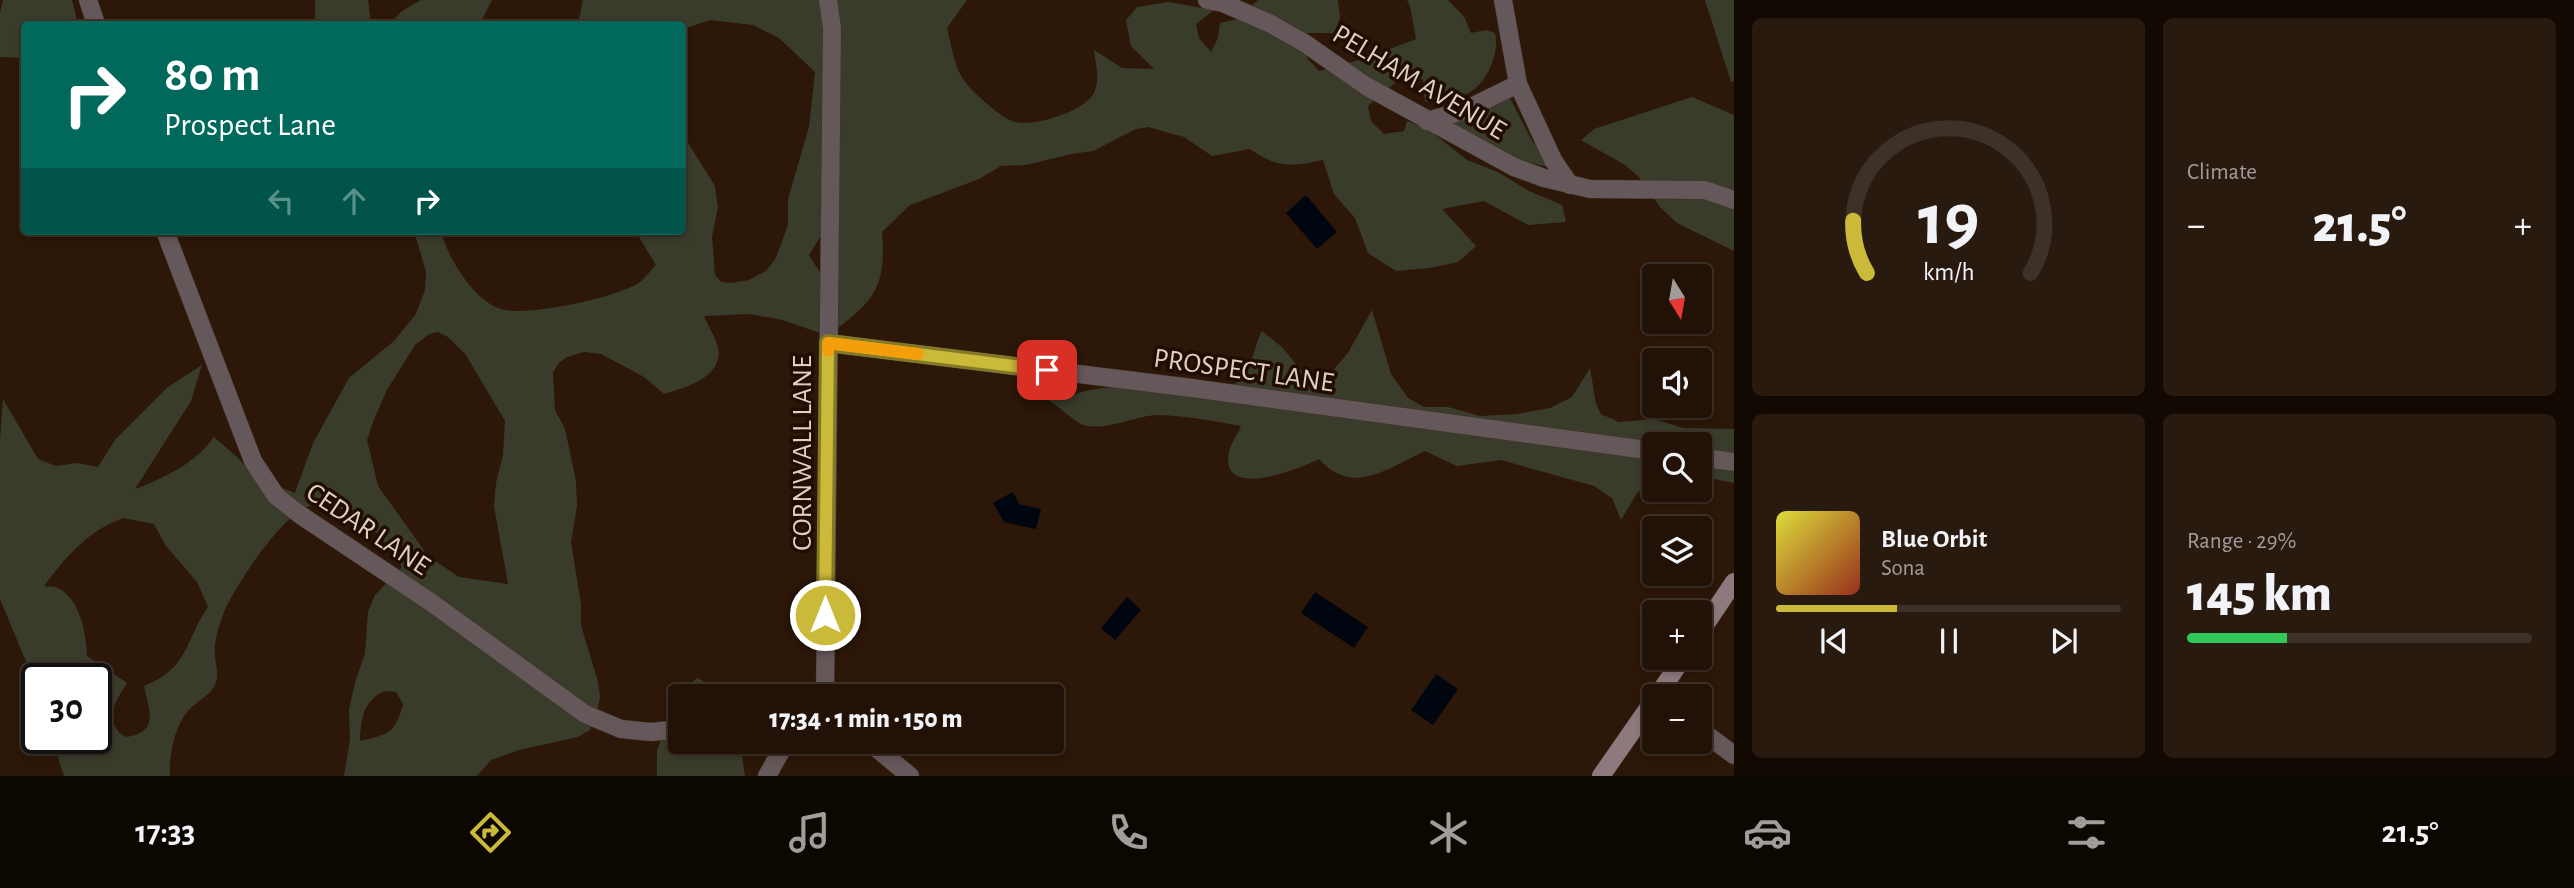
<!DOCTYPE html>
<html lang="en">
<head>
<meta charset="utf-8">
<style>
	:root { --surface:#211106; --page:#291a10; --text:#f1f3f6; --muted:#a29d9b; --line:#3e3128; --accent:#cbba39 }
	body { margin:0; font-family:"Alegreya Sans",sans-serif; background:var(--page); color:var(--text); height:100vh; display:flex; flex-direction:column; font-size:26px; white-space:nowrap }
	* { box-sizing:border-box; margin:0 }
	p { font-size:23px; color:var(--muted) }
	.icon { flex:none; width:38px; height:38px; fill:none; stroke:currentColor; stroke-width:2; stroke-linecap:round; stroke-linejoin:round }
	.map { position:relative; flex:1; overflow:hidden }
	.side { display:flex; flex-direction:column; gap:18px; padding:18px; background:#120903; width:840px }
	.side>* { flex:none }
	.top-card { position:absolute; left:21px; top:21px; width:665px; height:214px; border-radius:7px; box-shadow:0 4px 10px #0003,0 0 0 2px var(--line); background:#00695c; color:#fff; overflow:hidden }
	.needle { width:46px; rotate:169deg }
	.tools { position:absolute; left:1642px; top:264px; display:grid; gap:14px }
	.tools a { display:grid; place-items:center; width:70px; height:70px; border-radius:7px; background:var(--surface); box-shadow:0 4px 10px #0003,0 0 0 2px var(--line); font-size:35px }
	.speed { position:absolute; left:21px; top:663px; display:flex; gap:14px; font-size:35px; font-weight:700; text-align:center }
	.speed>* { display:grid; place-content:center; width:91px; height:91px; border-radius:50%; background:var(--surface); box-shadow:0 4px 10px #0003,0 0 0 2px var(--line); line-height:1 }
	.speed .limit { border:4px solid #111; border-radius:10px; background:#fff; color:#111 }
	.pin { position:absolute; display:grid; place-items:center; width:60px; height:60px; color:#fff; margin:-30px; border-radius:14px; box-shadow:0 4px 10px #0006 }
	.me { position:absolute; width:77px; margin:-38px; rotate:0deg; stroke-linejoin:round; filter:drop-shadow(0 0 5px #0008) }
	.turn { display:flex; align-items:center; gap:24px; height:147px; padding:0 28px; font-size:32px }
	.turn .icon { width:91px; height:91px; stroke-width:2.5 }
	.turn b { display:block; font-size:49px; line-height:60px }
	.lanes { display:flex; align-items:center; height:66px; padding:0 28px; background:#0003; justify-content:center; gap:35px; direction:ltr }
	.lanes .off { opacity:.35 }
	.big { font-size:52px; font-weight:800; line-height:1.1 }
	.side .card { flex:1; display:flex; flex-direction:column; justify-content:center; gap:10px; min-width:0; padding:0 24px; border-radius:10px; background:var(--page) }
	.side .dial { align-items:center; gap:0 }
	.dial svg { height:182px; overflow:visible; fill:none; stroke:var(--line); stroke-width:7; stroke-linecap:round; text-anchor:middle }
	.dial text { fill:var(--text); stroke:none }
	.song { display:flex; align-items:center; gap:21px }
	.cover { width:84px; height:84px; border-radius:10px; background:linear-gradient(135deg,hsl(60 70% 55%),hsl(10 70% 35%)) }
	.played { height:7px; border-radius:4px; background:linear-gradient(90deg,var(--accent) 35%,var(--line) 35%) }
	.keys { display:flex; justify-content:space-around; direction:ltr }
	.heat { display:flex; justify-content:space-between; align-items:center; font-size:38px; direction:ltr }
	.charge { height:10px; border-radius:5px; background:linear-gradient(90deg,#34c759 29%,var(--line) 0) }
	.side .tiles { flex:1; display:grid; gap:18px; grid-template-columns:repeat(2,1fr) }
	.trip { position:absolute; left:668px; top:684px; width:396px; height:70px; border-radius:7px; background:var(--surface); box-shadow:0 4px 10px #0003,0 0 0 2px var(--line); font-weight:800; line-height:70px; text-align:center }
	.tabs { display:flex; height:112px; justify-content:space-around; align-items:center; background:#0d0702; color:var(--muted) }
	.tabs .icon { width:49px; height:49px }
	.tabs .active { color:var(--accent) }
	.tabs b { font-size:32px; color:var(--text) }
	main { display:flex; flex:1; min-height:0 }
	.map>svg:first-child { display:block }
</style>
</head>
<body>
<main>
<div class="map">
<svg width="1734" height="776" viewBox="0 0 1734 776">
	<rect width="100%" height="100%" fill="#2c1708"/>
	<g fill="#3a3c2b" fill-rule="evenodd">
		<path d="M 3,0 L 72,0 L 78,24 L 24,24 L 24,58 L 0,57 L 0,13 Z"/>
		<path d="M 315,0 L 368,0 L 371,24 L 315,24 Z"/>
		<path d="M 421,0 L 492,0 L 480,24 L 390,24 L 402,11 Z"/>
		<path d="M 583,0 L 967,0 L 947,28 C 951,44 954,65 963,79 C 971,91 999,116 1012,121 C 1030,129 1086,111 1094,93 C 1100,80 1096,64 1094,50 L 1122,68 L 1154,69 L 1131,46 L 1126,20 L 1137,7 L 1169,2 L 1214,10 L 1196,24 L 1199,38 L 1211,52 L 1218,38 L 1220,23 L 1238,19 L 1258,0 L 1338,0 L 1340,18 L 1334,33 L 1306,33 L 1307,58 L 1319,71 L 1366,58 L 1416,39 L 1410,6 L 1407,0 L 1448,0 L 1465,18 L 1471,33 L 1486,30 L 1495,33 C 1500,54 1486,87 1464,95 C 1452,99 1437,100 1425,102 L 1423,79 L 1397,81 L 1368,106 L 1371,121 L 1384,134 L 1404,131 L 1407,121 L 1428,129 L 1467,160 L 1498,172 L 1529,191 L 1562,205 L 1566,222 L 1528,225 L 1484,201 L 1442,209 L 1476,246 L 1458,262 L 1430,268 L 1396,271 L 1368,253 L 1355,218 L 1334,194 L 1323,160 C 1291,167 1277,168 1250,149 L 1212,156 L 1184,137 L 1148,127 L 1136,129 L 1093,151 L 1071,154 L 1026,165 L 1001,166 L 979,179 L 910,205 L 882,232 C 887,292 871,302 828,336 L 783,320 L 749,314 L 704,316 C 708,326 715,336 718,347 C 724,377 685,388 664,394 L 644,377 L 601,354 L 584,352 L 567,357 L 559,363 L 553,372 L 555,410 L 565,429 L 576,481 L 577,506 L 571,542 L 581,604 L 581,625 L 598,682 L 600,697 L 597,713 L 590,730 L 578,737 L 519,750 L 491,760 L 477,776 L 344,776 L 350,739 L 349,709 L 356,679 L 365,654 L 368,612 L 375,595 L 402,567 C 386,539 347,496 310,506 C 283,513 235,586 224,612 C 219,625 214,640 215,654 C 215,664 220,674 215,685 C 209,697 196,701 188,711 C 174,727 169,755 170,776 L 64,776 L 52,739 L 96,738 L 96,679 L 37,679 L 37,688 L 0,599 L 0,440 L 3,399 L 38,459 L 56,466 L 77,463 L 98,467 L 115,440 L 168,387 L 202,365 L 191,401 L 135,489 C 164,478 196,463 214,437 L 236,456 L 254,476 L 295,493 L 313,443 L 349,378 L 394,341 L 416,314 L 425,290 L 426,272 L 414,231 L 441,231 C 447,257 474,301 501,309 C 526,317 614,298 637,284 C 644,280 650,271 656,265 L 635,231 L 682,231 L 683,135 L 715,186 L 718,207 L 712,237 L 715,275 L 721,282 L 731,283 L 749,280 L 766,271 L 776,258 L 788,225 L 788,199 L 809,127 L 815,72 L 779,38 L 753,25 L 710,20 L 683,29 L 682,24 L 578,24 ZM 828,224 L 828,280 L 819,271 L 809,255 ZM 438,332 L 448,337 L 466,355 L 505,421 L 503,455 L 496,483 L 494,506 L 508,584 L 459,577 L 428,556 L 378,486 L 367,440 L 374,419 L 387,390 L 415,345 L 429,334 ZM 124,518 L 154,524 L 166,546 L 197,582 L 208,607 C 184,641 190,668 144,686 C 149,710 160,732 126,737 C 101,723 116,700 127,683 L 87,656 C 87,635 79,594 55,587 C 52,586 48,587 44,586 C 65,558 89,529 124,518 ZM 385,691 L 396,692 L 403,704 C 395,734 389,734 360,741 C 361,720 363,700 385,691 Z"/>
		<path d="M 1705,0 L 1734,0 L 1734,81 L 1731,82 Z"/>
		<path d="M 1692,97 L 1734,115 L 1734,251 L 1677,223 L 1660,207 L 1638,176 L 1625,165 L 1581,140 L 1594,129 Z"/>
		<path d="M 1510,98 L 1531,139 L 1552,168 L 1502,157 L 1451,123 Z"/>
		<path d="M 1372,310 L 1391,374 L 1408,398 L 1424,407 L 1448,407 L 1480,416 L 1517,414 L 1550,408 L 1572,397 L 1590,368 L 1596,404 L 1601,414 L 1619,422 L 1655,419 L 1683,428 L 1734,429 L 1734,483 L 1699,476 L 1699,444 L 1654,444 L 1654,479 L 1637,493 L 1621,520 L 1612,498 L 1594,486 L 1501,460 L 1457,466 L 1425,451 C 1388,468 1353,497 1319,459 C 1301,468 1219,502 1229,452 C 1231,443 1238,434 1241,426 C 1214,421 1186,416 1159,415 C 1134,415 1108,432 1083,425 C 1079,424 1055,404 1048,400 C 1069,396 1091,388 1112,387 C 1146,386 1215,404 1240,380 C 1251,369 1255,345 1262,331 L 1282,347 L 1317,389 L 1348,353 Z"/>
		<path d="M 697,678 L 720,690 L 725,696 L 681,696 L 681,742 L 740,742 L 745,776 L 657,776 L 657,751 L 676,695 Z"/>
	</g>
	<g fill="#000610">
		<path d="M 1306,195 L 1337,232 L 1317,249 L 1286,213 Z"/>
		<path d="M 1013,492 L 1019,504 L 1041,509 L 1036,529 L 1004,522 L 993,503 Z"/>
		<path d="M 1315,592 L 1368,627 L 1354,648 L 1301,613 Z"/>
		<path d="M 1127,597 L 1141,610 L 1115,640 L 1101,628 Z"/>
		<path d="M 1436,674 L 1458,689 L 1433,725 L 1411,710 Z"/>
	</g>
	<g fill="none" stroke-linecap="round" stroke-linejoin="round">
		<defs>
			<g id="street">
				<path d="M 88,0 L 96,24"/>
				<path d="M 1207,0 L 1223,3 L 1271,24 L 1306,44 L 1366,86 L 1514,167 L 1544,178 L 1590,189 L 1705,190 L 1734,200"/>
				<path d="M 1503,0 L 1518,84 L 1553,160 L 1570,185"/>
				<path d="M 1427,121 L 1463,111 L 1518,84"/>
				<path d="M 165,231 L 253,461 L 276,496 L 299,514 L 432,603 L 585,714 L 621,729 L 651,732 L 681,729"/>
				<path d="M 828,343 L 1184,387 L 1654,451"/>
				<path d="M 1699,457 L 1734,462"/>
				<path d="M 825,696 L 832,28 L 828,0"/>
				<path d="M 1699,729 L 1734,755"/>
				<path d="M 869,742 L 910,776"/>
				<path d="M 767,776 L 786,742"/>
			</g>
			<g id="secondary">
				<path d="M 1699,634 L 1734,582"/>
				<path d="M 1657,696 L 1683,658"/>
				<path d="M 1601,776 L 1654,700"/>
			</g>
		</defs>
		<use href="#street" stroke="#453123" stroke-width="19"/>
		<use href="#secondary" stroke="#453123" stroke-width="19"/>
		<use href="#street" stroke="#65585b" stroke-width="18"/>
		<use href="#secondary" stroke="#8e797e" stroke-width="18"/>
	</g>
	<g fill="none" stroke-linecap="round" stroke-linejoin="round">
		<defs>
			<path id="route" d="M 825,615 L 828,343 L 1047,370"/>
		</defs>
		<use href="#route" stroke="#847925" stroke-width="18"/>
		<use href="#route" stroke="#cbba39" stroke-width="12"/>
		<path stroke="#f59e0b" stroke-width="12" d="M 828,351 L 828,343 L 918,354"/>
	</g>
	<g text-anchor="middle" stroke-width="7" stroke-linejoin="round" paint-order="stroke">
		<g font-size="28" fill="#dfd0c6" stroke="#220d02">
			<text transform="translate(1420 81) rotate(31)" y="10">PELHAM AVENUE</text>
			<text transform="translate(1244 369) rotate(8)" y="10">PROSPECT LANE</text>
			<text transform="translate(801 453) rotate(-90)" y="10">CORNWALL LANE</text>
			<text transform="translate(369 528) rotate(34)" y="10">CEDAR LANE</text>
		</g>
	</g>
</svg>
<div class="tools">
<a><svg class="needle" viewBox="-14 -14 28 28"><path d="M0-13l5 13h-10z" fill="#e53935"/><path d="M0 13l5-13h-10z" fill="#a29d9b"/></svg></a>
<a><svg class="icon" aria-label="sound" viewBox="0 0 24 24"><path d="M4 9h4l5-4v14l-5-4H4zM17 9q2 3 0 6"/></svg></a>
<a><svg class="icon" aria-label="search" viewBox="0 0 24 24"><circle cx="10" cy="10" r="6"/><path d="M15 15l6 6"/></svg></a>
<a><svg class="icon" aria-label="layers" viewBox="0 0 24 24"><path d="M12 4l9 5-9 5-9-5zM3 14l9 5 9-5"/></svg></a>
<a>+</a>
<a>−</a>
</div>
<div class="speed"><div class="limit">30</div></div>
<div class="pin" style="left:1047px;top:370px;background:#d93025"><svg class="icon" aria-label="arrive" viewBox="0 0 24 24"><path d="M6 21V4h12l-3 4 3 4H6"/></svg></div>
<svg class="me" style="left:825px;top:615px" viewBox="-20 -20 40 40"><circle r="17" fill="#cbba39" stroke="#fff" stroke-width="3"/><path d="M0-11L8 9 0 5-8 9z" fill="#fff"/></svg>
<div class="trip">17:34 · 1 min · 150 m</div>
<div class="top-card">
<div class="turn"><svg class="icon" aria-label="right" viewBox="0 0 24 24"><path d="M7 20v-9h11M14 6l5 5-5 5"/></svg><div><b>80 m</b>Prospect Lane</div></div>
<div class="lanes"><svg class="icon off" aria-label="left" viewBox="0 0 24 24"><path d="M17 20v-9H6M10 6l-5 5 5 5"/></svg><svg class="icon off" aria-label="ahead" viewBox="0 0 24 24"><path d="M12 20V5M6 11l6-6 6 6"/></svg><svg class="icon" aria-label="right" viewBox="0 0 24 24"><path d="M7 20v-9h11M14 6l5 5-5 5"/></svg></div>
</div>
</div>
<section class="side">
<div class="tiles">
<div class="card dial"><svg viewBox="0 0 100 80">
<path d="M14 69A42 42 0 1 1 86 69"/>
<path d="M14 69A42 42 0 0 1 8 46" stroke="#cbba39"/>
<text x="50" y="56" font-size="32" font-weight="700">19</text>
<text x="50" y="72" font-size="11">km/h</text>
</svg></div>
<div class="card"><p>Climate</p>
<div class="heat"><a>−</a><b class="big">21.5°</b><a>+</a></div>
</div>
<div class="card">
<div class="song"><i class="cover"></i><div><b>Blue Orbit</b><p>Sona</p></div></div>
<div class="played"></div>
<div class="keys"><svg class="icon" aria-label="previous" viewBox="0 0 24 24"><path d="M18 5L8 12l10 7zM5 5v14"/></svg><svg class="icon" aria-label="pause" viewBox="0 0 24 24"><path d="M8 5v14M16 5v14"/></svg><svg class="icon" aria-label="next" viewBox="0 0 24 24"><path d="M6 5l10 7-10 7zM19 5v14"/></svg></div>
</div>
<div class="card"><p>Range · 29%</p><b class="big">145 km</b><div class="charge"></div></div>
</div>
</section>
</main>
<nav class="tabs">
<b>17:33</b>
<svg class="icon active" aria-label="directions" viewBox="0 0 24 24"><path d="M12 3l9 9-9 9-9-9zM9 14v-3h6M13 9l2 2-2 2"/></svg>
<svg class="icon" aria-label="music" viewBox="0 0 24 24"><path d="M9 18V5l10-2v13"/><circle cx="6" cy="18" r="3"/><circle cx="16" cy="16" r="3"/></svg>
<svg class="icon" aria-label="phone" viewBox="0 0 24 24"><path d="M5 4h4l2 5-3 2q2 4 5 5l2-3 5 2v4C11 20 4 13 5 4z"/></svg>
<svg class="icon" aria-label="climate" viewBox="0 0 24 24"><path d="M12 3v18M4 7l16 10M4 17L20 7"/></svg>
<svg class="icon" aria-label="car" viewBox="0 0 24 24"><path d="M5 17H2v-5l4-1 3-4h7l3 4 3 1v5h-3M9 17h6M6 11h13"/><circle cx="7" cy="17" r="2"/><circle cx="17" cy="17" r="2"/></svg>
<svg class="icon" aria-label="filters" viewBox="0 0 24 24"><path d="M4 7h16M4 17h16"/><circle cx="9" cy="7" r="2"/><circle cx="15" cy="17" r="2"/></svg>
<b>21.5°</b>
</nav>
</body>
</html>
